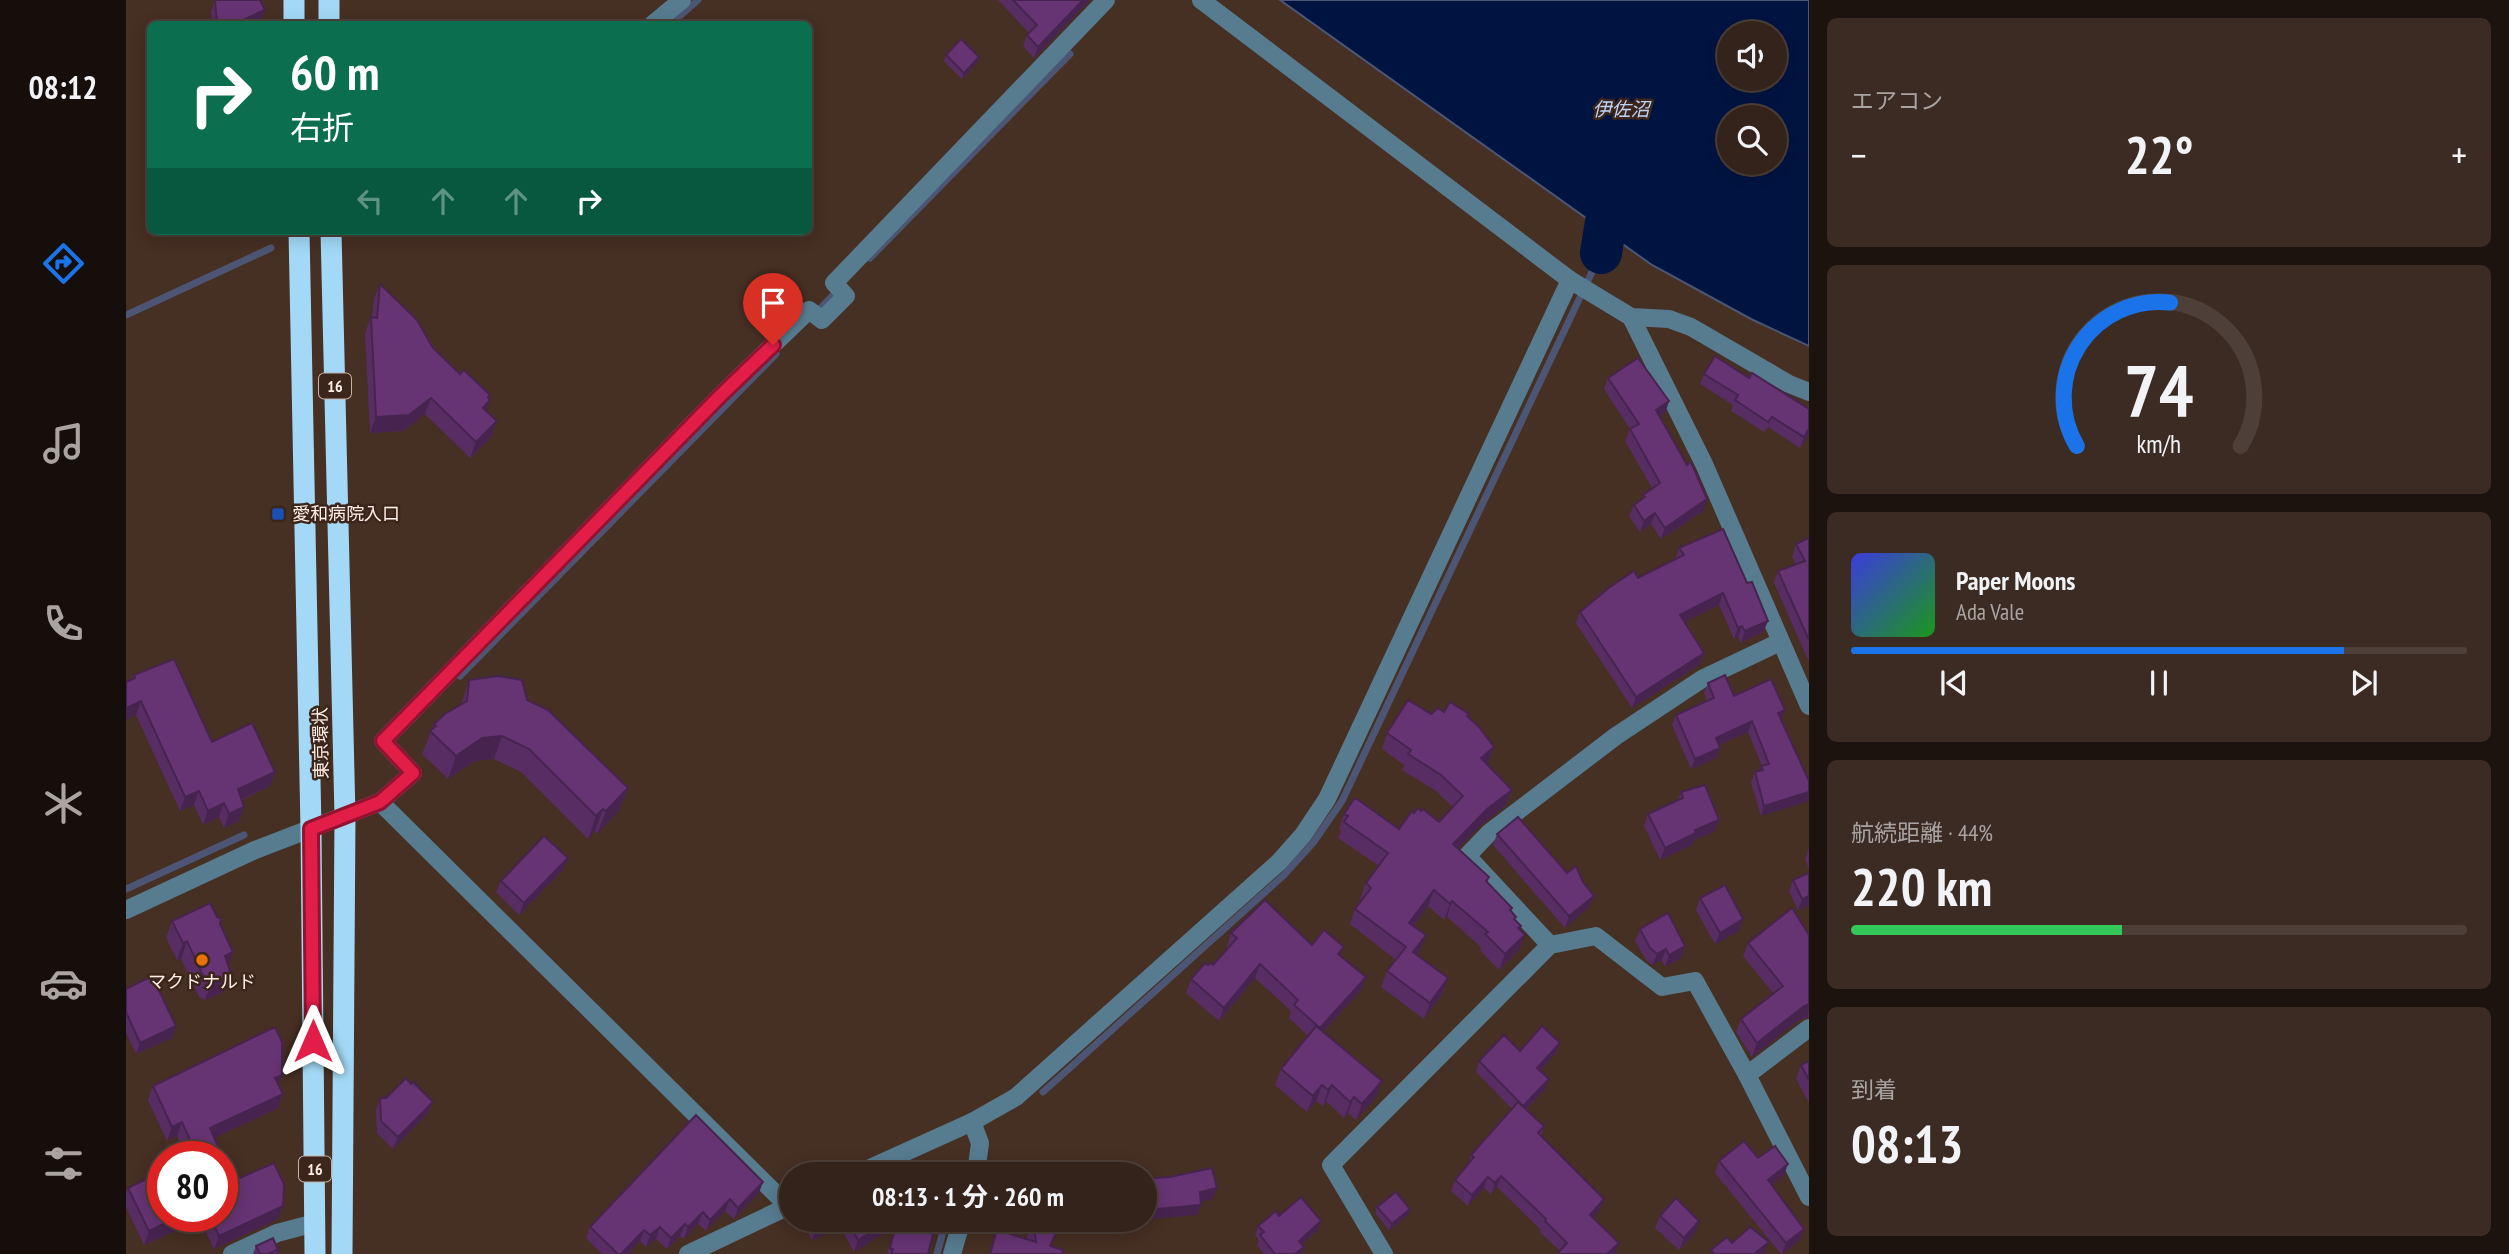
<!DOCTYPE html>
<html lang="ja">
<head>
<meta charset="utf-8">
<style>
	:root { --surface:#34231a; --page:#3c2b23; --text:#f1f3f6; --muted:#a9a4a2; --line:#4e4039; --accent:#1a73e8 }
	body { margin:0; font-family:"PT Sans Narrow","Noto Sans JP",sans-serif; background:var(--page); color:var(--text); height:100vh; display:flex; flex-direction:column; font-size:26px; white-space:nowrap }
	* { box-sizing:border-box; margin:0 }
	p { font-size:23px; color:var(--muted) }
	.icon { flex:none; width:38px; height:38px; fill:none; stroke:currentColor; stroke-width:2; stroke-linecap:round; stroke-linejoin:round }
	.map { position:relative; flex:1; overflow:hidden }
	.panel { display:flex; flex-direction:column; gap:18px; padding:18px; background:#1d130e; width:700px }
	.panel>* { flex:none }
	.hud { position:absolute; left:21px; top:21px; width:665px; height:214px; border-radius:10px; box-shadow:0 4px 18px #0003,0 0 0 2px var(--line); background:#0b6e4f; color:#fff; overflow:hidden }
	.controls { position:absolute; left:1591px; top:21px; display:grid; gap:14px }
	.controls a { display:grid; place-items:center; width:70px; height:70px; border-radius:50%; background:var(--surface); box-shadow:0 4px 18px #0003,0 0 0 2px var(--line); font-size:35px }
	.speed { position:absolute; left:21px; top:1141px; display:flex; gap:14px; font-size:35px; font-weight:700; text-align:center }
	.speed>* { display:grid; place-content:center; width:91px; height:91px; border-radius:50%; background:var(--surface); box-shadow:0 4px 18px #0003,0 0 0 2px var(--line); line-height:1 }
	.speed .limit { border:10px solid #d22; background:#fff; color:#111 }
	.pin { position:absolute; display:grid; place-items:center; width:60px; height:60px; color:#fff; margin:-72px -30px; border-radius:50% 50% 50% 0; rotate:-45deg; box-shadow:0 0 7px #0007 }
	.pin .icon { rotate:45deg }
	.me { position:absolute; width:77px; margin:-38px; rotate:0deg; stroke-linejoin:round; filter:drop-shadow(0 0 5px #0008) }
	.turn { display:flex; align-items:center; gap:24px; height:147px; padding:0 28px; font-size:32px }
	.turn .icon { width:91px; height:91px; stroke-width:2.5 }
	.turn b { display:block; font-size:49px; line-height:60px }
	.lanes { display:flex; align-items:center; height:66px; padding:0 28px; background:#0003; justify-content:center; gap:35px; direction:ltr }
	.lanes .off { opacity:.35 }
	.big { font-size:52px; font-weight:700; line-height:1.1 }
	.panel .card { flex:1; display:flex; flex-direction:column; justify-content:center; gap:10px; min-width:0; padding:0 24px; border-radius:10px; background:var(--page) }
	.panel .dial { align-items:center; gap:0 }
	.dial svg { height:182px; overflow:visible; fill:none; stroke:var(--line); stroke-width:7; stroke-linecap:round; text-anchor:middle }
	.dial text { fill:var(--text); stroke:none }
	.song { display:flex; align-items:center; gap:21px }
	.cover { width:84px; height:84px; border-radius:10px; background:linear-gradient(135deg,hsl(240 70% 55%),hsl(120 70% 35%)) }
	.played { height:7px; border-radius:4px; background:linear-gradient(90deg,var(--accent) 80%,var(--line) 80%) }
	.keys { display:flex; justify-content:space-around; direction:ltr }
	.heat { display:flex; justify-content:space-between; align-items:center; font-size:38px; direction:ltr }
	.charge { height:10px; border-radius:5px; background:linear-gradient(90deg,#34c759 44%,var(--line) 0) }
	.trip { position:absolute; left:653px; top:1162px; width:378px; height:70px; border-radius:35px; background:var(--surface); box-shadow:0 4px 18px #0003,0 0 0 2px var(--line); font-weight:700; line-height:70px; text-align:center }
	main { display:flex; flex:1; min-height:0 }
	.dock { display:flex; flex-direction:column; width:126px; justify-content:space-around; align-items:center; background:#150e0a; color:var(--muted) }
	.dock .icon { width:49px; height:49px }
	.dock .active { color:var(--accent) }
	.dock b { font-size:32px; color:var(--text) }
	.map>svg:first-child { display:block }
</style>
</head>
<body>
<main>
<nav class="dock">
<b>08:12</b>
<svg class="icon active" aria-label="directions" viewBox="0 0 24 24"><path d="M12 3l9 9-9 9-9-9zM9 14v-3h6M13 9l2 2-2 2"/></svg>
<svg class="icon" aria-label="music" viewBox="0 0 24 24"><path d="M9 18V5l10-2v13"/><circle cx="6" cy="18" r="3"/><circle cx="16" cy="16" r="3"/></svg>
<svg class="icon" aria-label="phone" viewBox="0 0 24 24"><path d="M5 4h4l2 5-3 2q2 4 5 5l2-3 5 2v4C11 20 4 13 5 4z"/></svg>
<svg class="icon" aria-label="climate" viewBox="0 0 24 24"><path d="M12 3v18M4 7l16 10M4 17L20 7"/></svg>
<svg class="icon" aria-label="car" viewBox="0 0 24 24"><path d="M5 17H2v-5l4-1 3-4h7l3 4 3 1v5h-3M9 17h6M6 11h13"/><circle cx="7" cy="17" r="2"/><circle cx="17" cy="17" r="2"/></svg>
<svg class="icon" aria-label="filters" viewBox="0 0 24 24"><path d="M4 7h16M4 17h16"/><circle cx="9" cy="7" r="2"/><circle cx="15" cy="17" r="2"/></svg>
</nav>
<div class="map">
<svg width="1683" height="1254" viewBox="0 0 1683 1254">
	<rect width="100%" height="100%" fill="#462f23"/>
	<path fill="#001442" stroke="#4c5674" stroke-width="2" fill-rule="evenodd" d="M 1154,0 L 1683,0 L 1683,346 L 1625,319 L 1526,265 ZM 1603,33 L 1648,33 L 1648,79 L 1603,79 ZM 1603,117 L 1648,117 L 1648,163 L 1603,163 Z"/>
	<g fill="none" stroke-linecap="round" stroke-linejoin="round">
		<g stroke="#4c5674" stroke-width="7">
			<path d="M 545,24 L 572,0"/>
			<path d="M 744,258 L 944,54"/>
			<path d="M 690,313 L 713,289"/>
			<path d="M 0,315 L 145,248"/>
			<path d="M 334,676 L 650,354"/>
			<path d="M 0,889 L 118,835"/>
			<path d="M 917,1092 L 1158,875 L 1187,843 L 1216,801 L 1475,253"/>
			<path d="M 811,1254 L 820,1220"/>
		</g>
		<path stroke="#001442" stroke-width="42" d="M 1475,253 L 1488,173"/>
		<g stroke="#577c90" stroke-width="18">
			<path d="M 1075,0 L 1444,280 L 1505,317 L 1543,319 L 1565,327 L 1663,384 L 1683,392"/>
			<path d="M 527,24 L 556,0"/>
			<path d="M 1505,317 L 1578,464 L 1683,706"/>
			<path d="M 254,802 L 662,1206"/>
			<path d="M 0,910 L 129,850 L 254,802 L 287,773 L 257,741 L 593,397 L 683,310 L 696,320 L 720,296 L 708,283 L 980,0"/>
			<path d="M 1424,945 L 1341,856 L 1363,833 L 1490,736 L 1576,679 L 1654,642"/>
			<path d="M 1621,1075 L 1683,1028"/>
			<path d="M 846,1122 L 854,1143 L 850,1174"/>
			<path d="M 731,1174 L 846,1122 L 890,1097 L 1153,862 L 1177,835 L 1201,799 L 1444,280"/>
			<path d="M 106,1254 L 151,1233 L 189,1223"/>
			<path d="M 562,1254 L 665,1205"/>
			<path d="M 826,1254 L 836,1220"/>
			<path d="M 1258,1254 L 1205,1165 L 1424,945 L 1470,936 L 1536,987 L 1569,981 L 1621,1075 L 1683,1197"/>
		</g>
		<g stroke="#a3d9f6" stroke-width="21">
			<path d="M 168,0 L 168,24"/>
			<path d="M 203,0 L 203,24"/>
			<path d="M 173,231 L 185,829 L 189,1254"/>
			<path d="M 205,231 L 219,816 L 216,1254"/>
		</g>
	</g>
	<g fill="#582d63">
		<path d="M 89,0 L 139,10 L 135,22 L 129,24 L 86,24 L 85,12 Z"/>
		<path d="M 872,0 L 964,0 L 908,58 L 897,46 L 901,35 L 903,33 Z"/>
		<path d="M 820,55 L 851,63 L 836,79 L 818,61 Z"/>
		<path d="M 254,284 L 307,348 L 334,374 L 363,398 L 360,411 L 371,421 L 365,437 L 344,458 L 299,414 L 277,431 L 244,433 L 239,333 L 245,317 L 246,317 L 248,299 Z"/>
		<path d="M 1578,374 L 1683,434 L 1674,448 L 1642,427 L 1638,432 L 1605,411 L 1607,405 L 1574,384 Z"/>
		<path d="M 1482,378 L 1543,401 L 1539,413 L 1534,416 L 1577,511 L 1535,539 L 1525,524 L 1514,532 L 1503,516 L 1508,505 L 1515,500 L 1517,495 L 1526,488 L 1499,441 L 1504,429 L 1478,389 Z"/>
		<path d="M 1683,538 L 1683,662 L 1648,583 L 1652,571 L 1670,564 L 1666,557 L 1670,544 Z"/>
		<path d="M 1553,548 L 1621,583 L 1642,621 L 1637,632 L 1615,643 L 1612,637 L 1608,639 L 1593,605 L 1558,622 L 1578,653 L 1574,664 L 1506,708 L 1450,623 L 1454,612 L 1512,578 L 1549,560 Z"/>
		<path d="M 8,675 L 86,742 L 149,772 L 144,786 L 116,800 L 118,807 L 113,821 L 98,828 L 93,817 L 77,825 L 68,805 L 54,811 L 10,715 L 0,720 L 0,682 L 6,679 Z"/>
		<path d="M 343,680 L 401,700 L 502,788 L 493,810 L 471,834 L 469,831 L 462,839 L 395,772 L 368,759 L 348,761 L 322,779 L 296,754 L 308,724 L 335,705 Z"/>
		<path d="M 1582,683 L 1655,720 L 1683,781 L 1635,816 L 1625,782 L 1629,772 L 1634,771 L 1636,766 L 1622,732 L 1593,745 L 1594,748 L 1590,758 L 1565,769 L 1546,725 L 1550,715 L 1581,701 L 1578,693 Z"/>
		<path d="M 1318,712 L 1342,717 L 1368,747 L 1362,762 L 1361,764 L 1386,790 L 1380,805 L 1355,825 L 1332,849 L 1363,877 L 1361,883 L 1386,908 L 1385,911 L 1393,929 L 1393,950 L 1373,970 L 1354,950 L 1355,947 L 1321,917 L 1318,920 L 1302,906 L 1287,926 L 1294,951 L 1291,955 L 1322,978 L 1316,994 L 1298,1019 L 1255,987 L 1261,971 L 1270,960 L 1224,924 L 1229,909 L 1236,900 L 1234,899 L 1240,883 L 1253,866 L 1212,838 L 1215,831 L 1213,829 L 1218,814 L 1273,829 L 1288,813 L 1313,822 L 1327,807 L 1310,791 L 1276,770 L 1278,765 L 1256,749 L 1261,733 Z"/>
		<path d="M 1555,792 L 1588,832 L 1568,840 L 1566,845 L 1534,860 L 1518,826 L 1522,814 L 1552,800 Z"/>
		<path d="M 1371,834 L 1457,882 L 1468,896 L 1463,907 L 1439,928 L 1367,845 Z"/>
		<path d="M 1683,848 L 1683,870 L 1679,859 Z"/>
		<path d="M 442,858 L 437,870 L 393,915 L 370,892 L 375,881 Z"/>
		<path d="M 1667,880 L 1683,906 L 1672,910 L 1663,891 Z"/>
		<path d="M 1574,898 L 1613,931 L 1589,944 L 1570,910 Z"/>
		<path d="M 46,921 L 94,924 L 102,965 L 99,991 L 79,1000 L 73,997 L 55,959 L 51,960 L 40,938 Z"/>
		<path d="M 1514,929 L 1559,946 L 1555,958 L 1539,967 L 1536,960 L 1526,965 L 1520,960 L 1509,941 Z"/>
		<path d="M 1105,933 L 1186,945 L 1214,956 L 1240,977 L 1235,990 L 1197,1032 L 1256,1081 L 1250,1097 L 1230,1120 L 1222,1113 L 1218,1118 L 1200,1101 L 1197,1106 L 1190,1101 L 1181,1112 L 1149,1085 L 1155,1069 L 1182,1036 L 1163,1018 L 1165,1011 L 1129,978 L 1093,1021 L 1060,993 L 1065,979 L 1082,965 L 1087,965 L 1102,948 L 1101,946 Z"/>
		<path d="M 1683,935 L 1683,1017 L 1673,1020 L 1626,1057 L 1610,1032 L 1615,1019 L 1647,993 L 1617,956 L 1622,943 Z"/>
		<path d="M 0,989 L 46,1038 L 10,1054 L 0,1033 Z"/>
		<path d="M 1434,1043 L 1430,1053 L 1414,1071 L 1423,1079 L 1419,1089 L 1400,1110 L 1418,1126 L 1415,1136 L 1474,1210 L 1434,1251 L 1414,1232 L 1415,1230 L 1371,1187 L 1365,1194 L 1358,1188 L 1342,1206 L 1325,1191 L 1329,1180 L 1342,1165 L 1345,1155 L 1386,1109 L 1350,1072 L 1353,1061 Z"/>
		<path d="M 1683,1061 L 1683,1103 L 1670,1079 L 1675,1065 Z"/>
		<path d="M 156,1075 L 152,1084 L 157,1094 L 152,1108 L 88,1138 L 107,1181 L 157,1206 L 152,1219 L 88,1249 L 74,1219 L 18,1245 L 0,1207 L 0,1194 L 2,1188 L 37,1216 L 96,1216 L 96,1157 L 60,1157 L 51,1136 L 41,1141 L 22,1100 L 27,1086 Z"/>
		<path d="M 285,1084 L 307,1102 L 302,1113 L 267,1149 L 251,1133 L 250,1110 L 254,1098 L 260,1098 Z"/>
		<path d="M 1632,1158 L 1658,1175 L 1645,1185 L 1678,1229 L 1674,1240 L 1656,1254 L 1655,1254 L 1589,1173 L 1593,1161 Z"/>
		<path d="M 633,1193 L 608,1219 L 599,1211 L 580,1231 L 572,1224 L 558,1239 L 554,1236 L 541,1249 L 530,1239 L 520,1247 L 514,1241 L 502,1254 L 476,1254 L 460,1238 L 464,1227 Z"/>
		<path d="M 1251,1207 L 1282,1215 L 1263,1230 L 1249,1213 Z"/>
		<path d="M 1153,1216 L 1195,1221 L 1191,1231 L 1176,1244 L 1178,1247 L 1175,1254 L 1138,1254 L 1131,1245 L 1133,1240 L 1129,1235 L 1132,1226 Z"/>
		<path d="M 1534,1216 L 1569,1233 L 1553,1250 L 1529,1228 Z"/>
		<path d="M 684,1220 L 755,1220 L 758,1233 L 728,1252 L 715,1228 L 686,1240 L 681,1230 Z"/>
		<path d="M 907,1220 L 926,1247 L 936,1254 L 863,1254 L 871,1230 L 900,1239 Z"/>
		<path d="M 770,1224 L 802,1254 L 761,1254 Z"/>
		<path d="M 130,1246 L 152,1250 L 152,1254 L 127,1254 Z"/>
	</g>
	<g fill="#472450">
		<path d="M 957,0 L 964,0 L 908,58 L 912,47 Z"/>
		<path d="M 139,10 L 135,22 L 129,24 L 108,24 Z"/>
		<path d="M 853,57 L 851,63 L 836,79 L 838,73 Z"/>
		<path d="M 364,395 L 361,403 L 364,400 L 359,416 L 357,408 Z"/>
		<path d="M 305,398 L 299,414 L 277,431 L 244,433 L 250,417 Z"/>
		<path d="M 1543,401 L 1539,413 L 1526,421 L 1530,410 Z"/>
		<path d="M 371,421 L 365,437 L 344,458 L 350,442 Z"/>
		<path d="M 1683,429 L 1683,434 L 1674,448 L 1678,437 Z"/>
		<path d="M 1581,499 L 1577,511 L 1535,539 L 1539,528 Z"/>
		<path d="M 1529,513 L 1525,524 L 1514,532 L 1518,521 Z"/>
		<path d="M 1597,593 L 1593,605 L 1549,627 L 1554,615 Z"/>
		<path d="M 1642,621 L 1637,632 L 1615,643 L 1619,631 Z"/>
		<path d="M 1616,626 L 1612,637 L 1608,639 L 1612,628 Z"/>
		<path d="M 1578,653 L 1574,664 L 1506,708 L 1510,697 Z"/>
		<path d="M 15,701 L 10,715 L 0,720 L 0,708 Z"/>
		<path d="M 1659,710 L 1655,720 L 1652,713 Z"/>
		<path d="M 1626,721 L 1622,732 L 1586,748 L 1590,738 Z"/>
		<path d="M 376,736 L 368,759 L 348,761 L 322,779 L 330,756 L 356,738 Z"/>
		<path d="M 1368,747 L 1362,762 L 1349,774 L 1355,758 Z"/>
		<path d="M 1594,748 L 1590,758 L 1565,769 L 1569,759 Z"/>
		<path d="M 149,772 L 144,786 L 107,803 L 112,789 Z"/>
		<path d="M 502,788 L 493,810 L 471,834 L 480,811 Z"/>
		<path d="M 1386,790 L 1380,805 L 1355,825 L 1321,860 L 1327,844 L 1361,809 Z"/>
		<path d="M 73,791 L 68,805 L 54,811 L 59,797 Z"/>
		<path d="M 1683,792 L 1683,801 L 1635,816 L 1638,806 Z"/>
		<path d="M 98,803 L 93,817 L 77,825 L 82,811 Z"/>
		<path d="M 118,807 L 113,821 L 98,828 L 103,814 Z"/>
		<path d="M 477,809 L 469,831 L 462,839 L 470,816 Z"/>
		<path d="M 1593,820 L 1588,832 L 1568,840 L 1566,845 L 1534,860 L 1539,848 L 1569,830 Z"/>
		<path d="M 442,858 L 437,870 L 393,915 L 398,903 Z"/>
		<path d="M 1308,890 L 1302,906 L 1277,939 L 1283,923 Z"/>
		<path d="M 1468,896 L 1463,907 L 1439,928 L 1443,916 Z"/>
		<path d="M 1683,896 L 1683,906 L 1672,910 L 1676,899 Z"/>
		<path d="M 1326,901 L 1321,917 L 1318,920 L 1324,904 Z"/>
		<path d="M 1617,919 L 1613,931 L 1589,944 L 1594,933 Z"/>
		<path d="M 1300,935 L 1294,951 L 1281,968 L 1287,952 Z"/>
		<path d="M 1399,935 L 1393,950 L 1373,970 L 1379,954 Z"/>
		<path d="M 61,941 L 55,959 L 51,960 L 57,943 Z"/>
		<path d="M 1559,946 L 1555,958 L 1539,967 L 1543,955 Z"/>
		<path d="M 1540,949 L 1536,960 L 1526,965 L 1531,954 Z"/>
		<path d="M 107,952 L 101,969 L 99,956 Z"/>
		<path d="M 1134,964 L 1129,978 L 1093,1021 L 1098,1008 Z"/>
		<path d="M 105,974 L 99,991 L 79,1000 L 86,983 Z"/>
		<path d="M 1240,977 L 1235,990 L 1189,1041 L 1194,1028 Z"/>
		<path d="M 1322,978 L 1316,994 L 1298,1019 L 1304,1003 Z"/>
		<path d="M 1683,1004 L 1682,1017 L 1673,1020 L 1626,1057 L 1631,1043 L 1678,1006 Z"/>
		<path d="M 50,1026 L 46,1038 L 10,1054 L 14,1043 Z"/>
		<path d="M 1434,1043 L 1430,1053 L 1407,1079 L 1411,1068 Z"/>
		<path d="M 156,1075 L 151,1089 L 149,1078 Z"/>
		<path d="M 1423,1079 L 1419,1089 L 1394,1116 L 1397,1106 Z"/>
		<path d="M 1256,1081 L 1250,1097 L 1230,1120 L 1236,1104 Z"/>
		<path d="M 1196,1085 L 1190,1101 L 1181,1112 L 1187,1096 Z"/>
		<path d="M 1206,1085 L 1200,1101 L 1197,1106 L 1202,1090 Z"/>
		<path d="M 157,1094 L 152,1108 L 79,1142 L 84,1128 Z"/>
		<path d="M 1228,1097 L 1222,1113 L 1218,1118 L 1224,1102 Z"/>
		<path d="M 307,1102 L 302,1113 L 267,1149 L 272,1137 Z"/>
		<path d="M 56,1122 L 51,1136 L 41,1141 L 46,1127 Z"/>
		<path d="M 1662,1164 L 1658,1175 L 1638,1192 L 1642,1180 Z"/>
		<path d="M 1375,1176 L 1371,1187 L 1365,1194 L 1369,1183 Z"/>
		<path d="M 1362,1177 L 1358,1188 L 1342,1206 L 1346,1195 Z"/>
		<path d="M 637,1182 L 633,1193 L 608,1219 L 612,1208 Z"/>
		<path d="M 1091,1188 L 1087,1199 L 1070,1203 L 1074,1192 Z"/>
		<path d="M 604,1199 L 599,1211 L 580,1231 L 584,1220 Z"/>
		<path d="M 1478,1199 L 1474,1210 L 1460,1226 L 1464,1215 Z"/>
		<path d="M 1075,1205 L 1071,1215 L 1016,1220 L 1018,1220 L 1019,1210 Z"/>
		<path d="M 157,1206 L 152,1219 L 88,1249 L 93,1236 Z"/>
		<path d="M 1284,1209 L 1282,1215 L 1263,1230 L 1266,1224 Z"/>
		<path d="M 577,1212 L 572,1224 L 558,1239 L 562,1227 Z"/>
		<path d="M 54,1216 L 75,1216 L 74,1219 L 18,1245 L 23,1231 Z"/>
		<path d="M 710,1220 L 717,1220 L 715,1228 L 686,1240 L 690,1229 Z"/>
		<path d="M 1195,1221 L 1191,1231 L 1169,1250 L 1173,1241 Z"/>
		<path d="M 1573,1221 L 1569,1233 L 1553,1250 L 1558,1238 Z"/>
		<path d="M 762,1222 L 758,1233 L 728,1252 L 732,1240 Z"/>
		<path d="M 559,1224 L 554,1236 L 541,1249 L 545,1238 Z"/>
		<path d="M 534,1227 L 530,1239 L 520,1247 L 524,1235 Z"/>
		<path d="M 1678,1229 L 1674,1240 L 1656,1254 L 1660,1243 Z"/>
		<path d="M 518,1230 L 514,1241 L 502,1254 L 495,1254 Z"/>
		<path d="M 1643,1242 L 1638,1254 L 1628,1254 Z"/>
		<path d="M 1493,1243 L 1489,1254 L 1481,1254 Z"/>
		<path d="M 1178,1247 L 1175,1254 L 1169,1254 Z"/>
	</g>
	<g fill="#663473" stroke="#472450" stroke-width="2">
		<path d="M 89,0 L 134,0 L 139,10 L 108,24 L 91,24 Z"/>
		<path d="M 887,0 L 957,0 L 912,47 L 901,35 L 911,25 Z"/>
		<path d="M 835,39 L 853,57 L 838,73 L 820,55 Z"/>
		<path d="M 254,284 L 291,320 L 307,348 L 334,374 L 338,370 L 364,395 L 362,397 L 364,400 L 357,408 L 371,421 L 350,442 L 305,398 L 283,415 L 250,417 L 245,317 L 251,318 Z"/>
		<path d="M 1589,356 L 1623,378 L 1626,373 L 1683,409 L 1683,429 L 1678,437 L 1646,417 L 1642,422 L 1609,400 L 1612,395 L 1578,374 Z"/>
		<path d="M 1512,358 L 1543,401 L 1530,410 L 1561,465 L 1565,462 L 1581,499 L 1539,528 L 1529,513 L 1518,521 L 1508,505 L 1519,497 L 1517,495 L 1534,483 L 1504,429 L 1513,424 L 1482,378 Z"/>
		<path d="M 1597,529 L 1621,583 L 1626,582 L 1642,621 L 1619,631 L 1616,626 L 1612,628 L 1597,593 L 1554,615 L 1578,653 L 1510,697 L 1454,612 L 1484,587 L 1508,571 L 1512,578 L 1558,555 L 1553,548 Z"/>
		<path d="M 1683,538 L 1683,640 L 1652,571 L 1679,561 L 1670,544 Z"/>
		<path d="M 48,659 L 86,742 L 126,723 L 149,772 L 112,789 L 118,807 L 103,814 L 98,803 L 82,811 L 73,791 L 59,797 L 15,701 L 0,708 L 0,682 L 9,678 L 8,675 Z"/>
		<path d="M 1599,675 L 1608,696 L 1645,679 L 1659,710 L 1652,713 L 1683,781 L 1683,792 L 1638,806 L 1629,772 L 1637,770 L 1635,766 L 1643,764 L 1626,721 L 1590,738 L 1594,748 L 1569,759 L 1550,715 L 1588,698 L 1582,683 Z"/>
		<path d="M 372,676 L 396,680 L 401,700 L 422,710 L 502,788 L 480,811 L 477,809 L 470,816 L 403,749 L 376,736 L 356,738 L 330,756 L 304,731 L 310,726 L 308,724 L 319,714 L 341,701 L 343,680 Z"/>
		<path d="M 1282,700 L 1305,714 L 1312,708 L 1318,712 L 1324,702 L 1343,714 L 1341,716 L 1353,727 L 1368,747 L 1355,758 L 1386,790 L 1361,809 L 1327,844 L 1363,877 L 1360,881 L 1386,908 L 1384,910 L 1390,917 L 1388,919 L 1395,926 L 1392,928 L 1399,935 L 1379,954 L 1359,934 L 1362,932 L 1326,901 L 1324,904 L 1308,890 L 1283,923 L 1300,935 L 1287,952 L 1322,978 L 1304,1003 L 1261,971 L 1280,947 L 1229,909 L 1245,888 L 1240,883 L 1262,853 L 1218,822 L 1222,816 L 1218,814 L 1228,799 L 1231,799 L 1273,829 L 1286,811 L 1288,813 L 1292,808 L 1295,811 L 1297,809 L 1313,822 L 1337,796 L 1315,775 L 1282,754 L 1285,750 L 1261,733 Z"/>
		<path d="M 1579,785 L 1593,820 L 1569,830 L 1570,833 L 1539,848 L 1522,814 L 1557,798 L 1555,792 Z"/>
		<path d="M 1392,817 L 1441,873 L 1450,866 L 1457,882 L 1468,896 L 1443,916 L 1371,834 Z"/>
		<path d="M 418,836 L 442,858 L 398,903 L 375,881 Z"/>
		<path d="M 1683,873 L 1683,896 L 1676,899 L 1667,880 Z"/>
		<path d="M 1599,885 L 1617,919 L 1594,933 L 1574,898 Z"/>
		<path d="M 1139,900 L 1186,945 L 1198,930 L 1218,947 L 1212,954 L 1240,977 L 1194,1028 L 1168,1005 L 1172,1000 L 1134,964 L 1098,1008 L 1065,979 L 1079,963 L 1082,965 L 1085,963 L 1087,965 L 1111,938 L 1105,933 Z"/>
		<path d="M 84,903 L 91,917 L 95,919 L 94,924 L 107,952 L 99,956 L 105,974 L 86,983 L 79,980 L 61,941 L 57,943 L 46,921 Z"/>
		<path d="M 1666,908 L 1683,935 L 1683,1004 L 1678,1006 L 1631,1043 L 1615,1019 L 1657,986 L 1622,943 Z"/>
		<path d="M 1542,913 L 1559,946 L 1543,955 L 1540,949 L 1531,954 L 1524,948 L 1514,929 Z"/>
		<path d="M 26,976 L 50,1026 L 14,1043 L 0,1012 L 0,989 Z"/>
		<path d="M 1190,1026 L 1256,1081 L 1236,1104 L 1228,1097 L 1224,1102 L 1206,1085 L 1202,1090 L 1196,1085 L 1187,1096 L 1155,1069 Z"/>
		<path d="M 1416,1026 L 1434,1043 L 1411,1068 L 1423,1079 L 1397,1106 L 1353,1061 L 1378,1035 L 1394,1051 Z"/>
		<path d="M 149,1027 L 156,1042 L 156,1075 L 149,1078 L 157,1094 L 84,1128 L 107,1181 L 148,1163 L 158,1184 L 157,1206 L 93,1236 L 84,1216 L 96,1216 L 96,1157 L 68,1157 L 71,1155 L 56,1122 L 46,1127 L 27,1086 Z"/>
		<path d="M 1683,1061 L 1683,1080 L 1675,1065 Z"/>
		<path d="M 280,1078 L 285,1084 L 287,1082 L 307,1102 L 272,1137 L 255,1121 L 254,1098 L 260,1098 Z"/>
		<path d="M 1392,1102 L 1418,1126 L 1412,1133 L 1478,1199 L 1464,1215 L 1493,1243 L 1481,1254 L 1431,1254 L 1441,1243 L 1419,1221 L 1420,1219 L 1375,1176 L 1369,1183 L 1362,1177 L 1346,1195 L 1329,1180 L 1348,1157 L 1345,1155 Z"/>
		<path d="M 570,1115 L 637,1182 L 612,1208 L 604,1199 L 584,1220 L 577,1212 L 562,1227 L 559,1224 L 545,1238 L 534,1227 L 524,1235 L 518,1230 L 495,1254 L 492,1254 L 464,1227 Z"/>
		<path d="M 1618,1141 L 1632,1158 L 1649,1146 L 1662,1164 L 1642,1180 L 1678,1229 L 1660,1243 L 1593,1161 Z"/>
		<path d="M 1086,1168 L 1091,1188 L 1074,1192 L 1075,1205 L 1019,1210 L 1018,1179 L 1044,1177 Z"/>
		<path d="M 37,1171 L 37,1216 L 54,1216 L 23,1231 L 2,1188 Z"/>
		<path d="M 1270,1192 L 1284,1209 L 1266,1224 L 1251,1207 Z"/>
		<path d="M 1175,1197 L 1195,1221 L 1173,1241 L 1178,1247 L 1169,1254 L 1149,1254 L 1134,1235 L 1138,1232 L 1132,1226 L 1150,1211 L 1153,1216 Z"/>
		<path d="M 1550,1198 L 1573,1221 L 1558,1238 L 1534,1216 Z"/>
		<path d="M 686,1220 L 710,1220 L 690,1229 Z"/>
		<path d="M 721,1220 L 755,1220 L 762,1222 L 732,1240 Z"/>
		<path d="M 907,1220 L 932,1220 L 934,1225 L 924,1246 L 937,1250 L 936,1254 L 864,1254 L 871,1230 L 910,1242 Z"/>
		<path d="M 770,1224 L 807,1234 L 802,1254 L 765,1254 L 767,1249 L 764,1248 Z"/>
		<path d="M 1624,1227 L 1643,1242 L 1628,1254 L 1588,1254 L 1585,1250 L 1601,1237 L 1606,1243 Z"/>
		<path d="M 147,1238 L 152,1250 L 142,1254 L 134,1254 L 130,1246 Z"/>
		<path d="M 151,1250 L 152,1254 L 143,1254 Z"/>
	</g>
	<g fill="none" stroke-linecap="round" stroke-linejoin="round">
		<defs>
			<path id="route" d="M 187,1041 L 185,829 L 254,802 L 287,773 L 257,741 L 593,397 L 647,345"/>
		</defs>
		<use href="#route" stroke="#92132f" stroke-width="18"/>
		<use href="#route" stroke="#e11d48" stroke-width="12"/>
	</g>
	<rect fill="#1a4fb4" stroke="#3c251a" stroke-width="2.5" x="145" y="507" width="14" height="14" rx="3.5"/>
	<circle fill="#e8710a" stroke="#3c251a" stroke-width="2.5" cx="76" cy="960" r="7"/>
	<g text-anchor="middle" stroke-width="5" stroke-linejoin="round" paint-order="stroke">
		<g fill="#3c251a" stroke="#c4b2aa" stroke-width="2">
			<rect x="193" y="373.5" width="32" height="25" rx="5"/>
			<rect x="173" y="1156.5" width="32" height="25" rx="5"/>
		</g>
		<g font-size="16" font-weight="bold" fill="#ffefe8">
			<text x="209" y="392">16</text>
			<text x="189" y="1175">16</text>
		</g>
		<g font-size="18" fill="#ffefe8" stroke="#3c251a" text-anchor="start">
			<text x="166" y="520">愛和病院入口</text>
			<text x="76" y="988" text-anchor="middle">マクドナルド</text>
		</g>
		<g font-size="18" fill="#ffefe8" stroke="#3c251a">
			<text transform="translate(195 743) rotate(-91)" y="6">東京環状</text>
		</g>
		<g font-size="19" font-style="italic" fill="#bcd3f8" stroke="#3c251a">
			<text x="1495" y="116">伊佐沼</text>
		</g>
	</g>
</svg>
<div class="controls">
<a><svg class="icon" aria-label="sound" viewBox="0 0 24 24"><path d="M4 9h4l5-4v14l-5-4H4zM17 9q2 3 0 6"/></svg></a>
<a><svg class="icon" aria-label="search" viewBox="0 0 24 24"><circle cx="10" cy="10" r="6"/><path d="M15 15l6 6"/></svg></a>
</div>
<div class="speed"><div class="limit">80</div></div>
<div class="pin" style="left:647px;top:345px;background:#d93025"><svg class="icon" aria-label="arrive" viewBox="0 0 24 24"><path d="M6 21V4h12l-3 4 3 4H6"/></svg></div>
<svg class="me" style="left:187px;top:1041px" viewBox="-20 -20 40 40"><path d="M0-17L14 15 0 8-14 15z" fill="#e11d48" stroke="#fff" stroke-width="4"/></svg>
<div class="trip">08:13 · 1 分 · 260 m</div>
<div class="hud">
<div class="turn"><svg class="icon" aria-label="right" viewBox="0 0 24 24"><path d="M7 20v-9h11M14 6l5 5-5 5"/></svg><div><b>60 m</b>右折</div></div>
<div class="lanes"><svg class="icon off" aria-label="left" viewBox="0 0 24 24"><path d="M17 20v-9H6M10 6l-5 5 5 5"/></svg><svg class="icon off" aria-label="ahead" viewBox="0 0 24 24"><path d="M12 20V5M6 11l6-6 6 6"/></svg><svg class="icon off" aria-label="ahead" viewBox="0 0 24 24"><path d="M12 20V5M6 11l6-6 6 6"/></svg><svg class="icon" aria-label="right" viewBox="0 0 24 24"><path d="M7 20v-9h11M14 6l5 5-5 5"/></svg></div>
</div>
</div>
<section class="panel">
<div class="card"><p>エアコン</p>
<div class="heat"><a>−</a><b class="big">22°</b><a>+</a></div>
</div>
<div class="card dial"><svg viewBox="0 0 100 80">
<path d="M14 69A42 42 0 1 1 86 69"/>
<path d="M14 69A42 42 0 0 1 55 6" stroke="#1a73e8"/>
<text x="50" y="56" font-size="32" font-weight="700">74</text>
<text x="50" y="72" font-size="11">km/h</text>
</svg></div>
<div class="card">
<div class="song"><i class="cover"></i><div><b>Paper Moons</b><p>Ada Vale</p></div></div>
<div class="played"></div>
<div class="keys"><svg class="icon" aria-label="previous" viewBox="0 0 24 24"><path d="M18 5L8 12l10 7zM5 5v14"/></svg><svg class="icon" aria-label="pause" viewBox="0 0 24 24"><path d="M8 5v14M16 5v14"/></svg><svg class="icon" aria-label="next" viewBox="0 0 24 24"><path d="M6 5l10 7-10 7zM19 5v14"/></svg></div>
</div>
<div class="card"><p>航続距離 · 44%</p><b class="big">220 km</b><div class="charge"></div></div>
<div class="card"><p>到着</p><b class="big">08:13</b></div>
</section>
</main>
</body>
</html>
